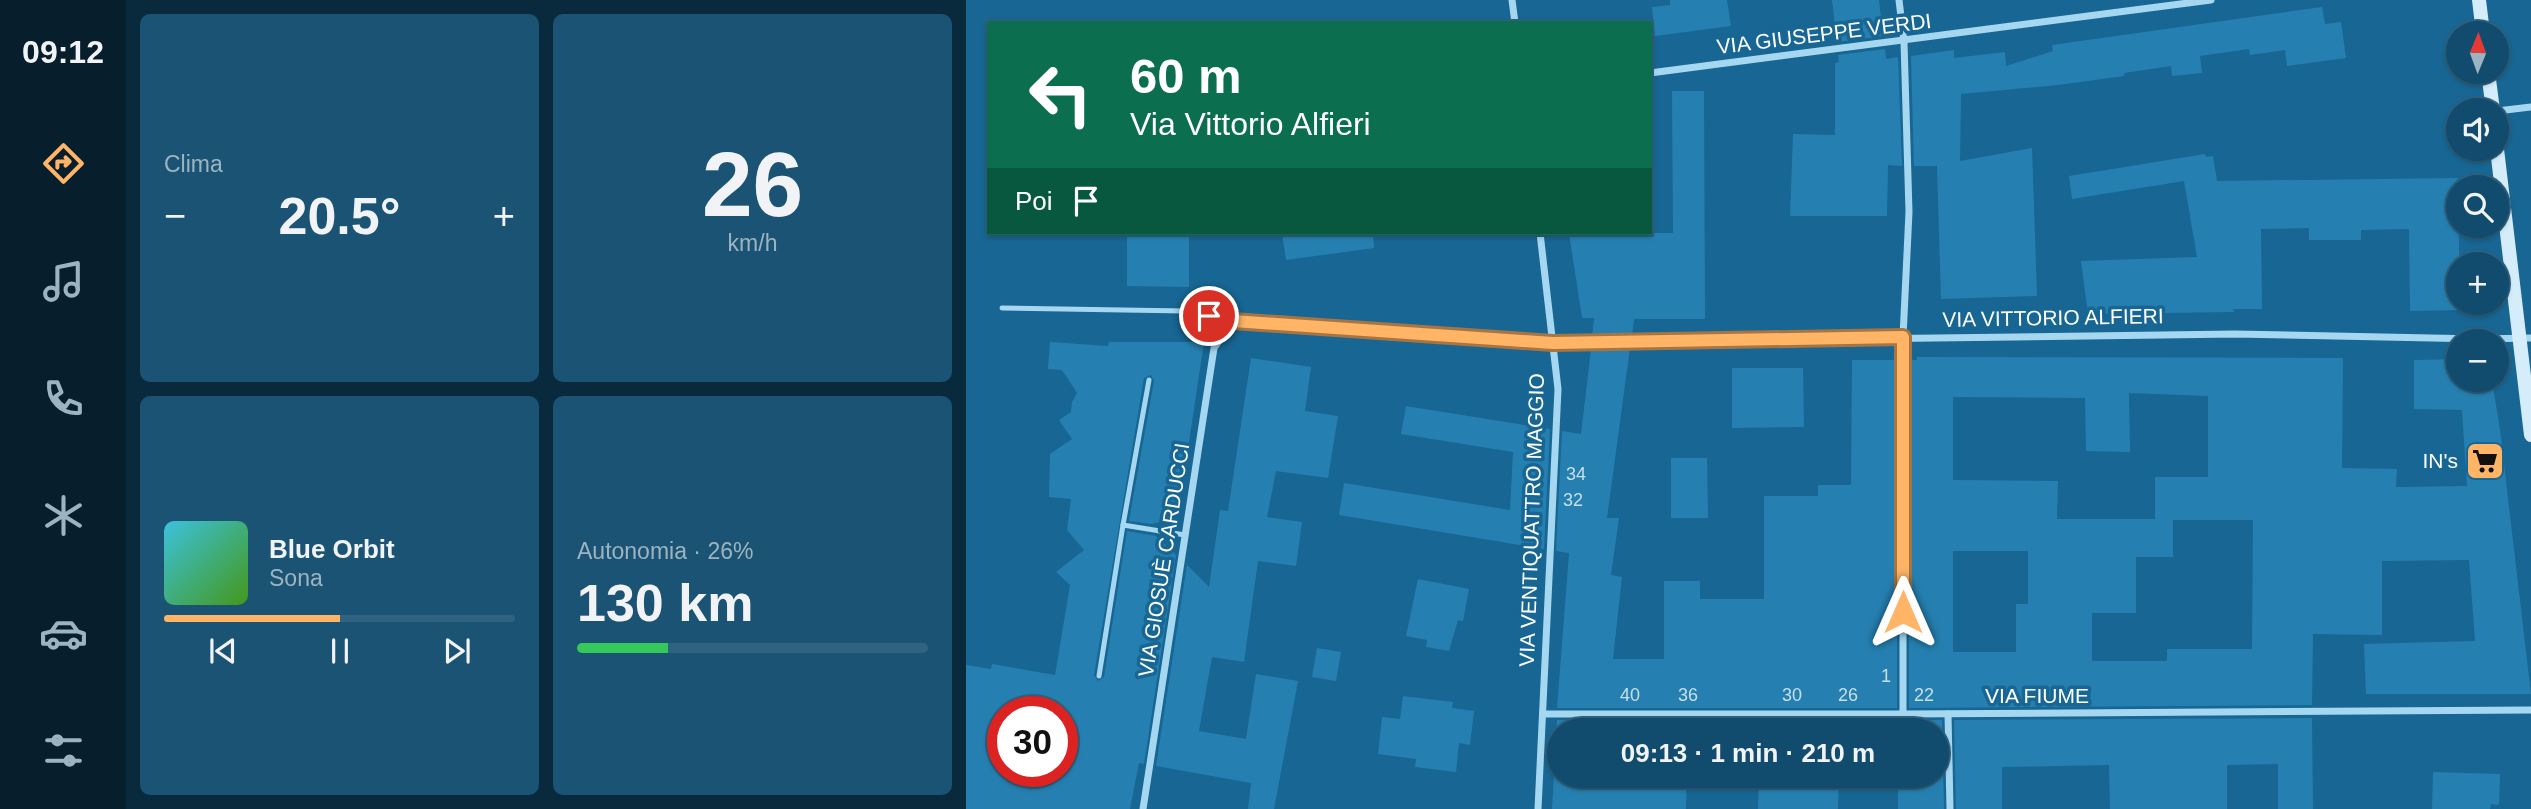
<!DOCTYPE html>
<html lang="it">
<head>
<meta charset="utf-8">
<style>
	:root { --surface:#114c6e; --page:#1a5373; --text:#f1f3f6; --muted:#9cb4c2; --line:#306381; --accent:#ffb466 }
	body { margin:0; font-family:Arial,sans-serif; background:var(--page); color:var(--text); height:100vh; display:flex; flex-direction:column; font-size:26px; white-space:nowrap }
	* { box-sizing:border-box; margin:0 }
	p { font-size:23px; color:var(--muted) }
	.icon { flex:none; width:38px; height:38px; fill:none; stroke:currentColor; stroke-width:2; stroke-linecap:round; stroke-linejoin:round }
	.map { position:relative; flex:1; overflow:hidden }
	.drawer { display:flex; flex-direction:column; gap:14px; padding:14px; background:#092a3c; width:840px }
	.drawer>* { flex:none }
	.banner { position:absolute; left:21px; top:21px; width:665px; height:214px; border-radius:0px; box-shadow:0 2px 5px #0004,0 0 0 2px var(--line); background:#0b6e4f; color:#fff; overflow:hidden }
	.needle { width:46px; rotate:1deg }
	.buttons { position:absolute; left:1480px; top:21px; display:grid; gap:14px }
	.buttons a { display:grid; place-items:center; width:63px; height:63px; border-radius:50%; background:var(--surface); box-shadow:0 2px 5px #0004,0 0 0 2px var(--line); font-size:35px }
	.speed { position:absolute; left:21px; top:696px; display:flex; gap:14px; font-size:35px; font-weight:700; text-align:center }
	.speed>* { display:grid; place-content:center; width:91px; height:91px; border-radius:50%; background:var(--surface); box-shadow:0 2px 5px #0004,0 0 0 2px var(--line); line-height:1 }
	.speed .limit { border:10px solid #d22; background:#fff; color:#111 }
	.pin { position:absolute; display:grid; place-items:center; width:60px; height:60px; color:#fff; margin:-30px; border:4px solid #fff; border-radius:50%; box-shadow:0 2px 7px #0007 }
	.me { position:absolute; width:77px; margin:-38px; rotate:0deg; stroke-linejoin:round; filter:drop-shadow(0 0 5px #0008) }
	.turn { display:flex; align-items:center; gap:24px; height:147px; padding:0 28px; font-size:32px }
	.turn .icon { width:91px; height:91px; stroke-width:2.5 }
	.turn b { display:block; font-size:49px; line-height:60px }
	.then { display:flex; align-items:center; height:66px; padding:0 28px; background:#0003; gap:14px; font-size:26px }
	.big { font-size:52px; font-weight:700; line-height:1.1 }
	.drawer .widget { flex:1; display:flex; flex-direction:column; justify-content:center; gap:10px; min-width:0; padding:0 24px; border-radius:10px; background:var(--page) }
	.drawer .dial { align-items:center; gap:0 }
	.dial b { font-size:91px; line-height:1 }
	.song { display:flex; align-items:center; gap:21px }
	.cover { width:84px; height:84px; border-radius:10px; background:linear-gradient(135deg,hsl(190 70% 55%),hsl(100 70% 35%)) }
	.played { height:7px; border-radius:4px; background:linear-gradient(90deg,var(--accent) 50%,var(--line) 50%) }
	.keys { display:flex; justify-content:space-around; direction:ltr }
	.heat { display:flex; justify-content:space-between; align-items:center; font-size:38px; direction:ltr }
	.charge { height:10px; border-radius:5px; background:linear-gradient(90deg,#34c759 26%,var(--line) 0) }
	.drawer .tiles { flex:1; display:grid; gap:14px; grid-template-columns:repeat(2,1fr) }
	.trip { position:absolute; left:581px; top:718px; width:402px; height:70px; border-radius:35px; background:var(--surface); box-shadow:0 2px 5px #0004,0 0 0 2px var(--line); font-weight:700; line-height:70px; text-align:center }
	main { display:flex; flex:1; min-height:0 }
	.tab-bar { display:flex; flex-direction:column; width:126px; justify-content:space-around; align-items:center; background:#071e2c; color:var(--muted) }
	.tab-bar .icon { width:49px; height:49px }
	.tab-bar .current { color:var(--accent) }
	.tab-bar b { font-size:32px; color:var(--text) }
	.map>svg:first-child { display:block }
</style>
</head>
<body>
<main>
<nav class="tab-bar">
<b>09:12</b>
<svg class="icon current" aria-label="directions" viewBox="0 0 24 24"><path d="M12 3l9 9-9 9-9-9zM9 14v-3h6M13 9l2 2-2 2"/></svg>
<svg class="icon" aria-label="music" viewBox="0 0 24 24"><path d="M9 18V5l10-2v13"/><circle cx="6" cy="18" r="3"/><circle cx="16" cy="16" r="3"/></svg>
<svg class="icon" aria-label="phone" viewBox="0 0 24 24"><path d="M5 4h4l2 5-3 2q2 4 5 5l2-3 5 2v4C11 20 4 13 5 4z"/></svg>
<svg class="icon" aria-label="climate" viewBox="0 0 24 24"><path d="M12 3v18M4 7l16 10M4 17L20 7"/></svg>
<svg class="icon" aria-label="car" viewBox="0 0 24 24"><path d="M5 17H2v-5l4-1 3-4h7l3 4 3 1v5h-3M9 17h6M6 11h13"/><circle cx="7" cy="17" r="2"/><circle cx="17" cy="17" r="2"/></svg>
<svg class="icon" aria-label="filters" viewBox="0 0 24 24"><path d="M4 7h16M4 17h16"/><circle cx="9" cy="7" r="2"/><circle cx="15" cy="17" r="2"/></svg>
</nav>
<section class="drawer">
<div class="tiles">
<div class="widget"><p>Clima</p>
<div class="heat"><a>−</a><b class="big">20.5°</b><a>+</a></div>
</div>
<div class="widget dial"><b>26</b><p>km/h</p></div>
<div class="widget">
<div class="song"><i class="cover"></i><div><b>Blue Orbit</b><p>Sona</p></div></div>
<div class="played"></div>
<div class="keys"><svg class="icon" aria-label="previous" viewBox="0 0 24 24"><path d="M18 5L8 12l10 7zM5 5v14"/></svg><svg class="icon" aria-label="pause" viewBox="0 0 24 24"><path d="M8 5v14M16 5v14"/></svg><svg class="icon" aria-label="next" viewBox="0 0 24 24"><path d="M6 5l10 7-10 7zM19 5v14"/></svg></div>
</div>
<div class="widget"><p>Autonomia · 26%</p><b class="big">130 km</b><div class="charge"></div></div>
</div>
</section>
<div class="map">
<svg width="1565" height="809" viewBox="0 0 1565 809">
	<rect width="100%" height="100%" fill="#176693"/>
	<g fill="#2580b1" fill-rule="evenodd">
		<path d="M 704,0 L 761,0 L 765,26 L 689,36 L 686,7 L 704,5 Z"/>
		<path d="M 866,0 L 913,0 L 917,36 L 871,42 Z"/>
		<path d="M 1356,7 L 1359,24 L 1375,22 L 1380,58 L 1321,66 L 1319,50 L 1284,55 L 1283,49 L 1234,56 L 1236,73 L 1206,76 L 1205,66 L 1158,73 L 1158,76 L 1092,85 L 995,94 L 994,161 L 1066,148 L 1071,296 L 975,299 L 971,166 L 948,166 L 945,56 L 988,50 L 988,58 L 1039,52 L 1040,66 L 1087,51 L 1086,45 Z"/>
		<path d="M 919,49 L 920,59 L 932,57 L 936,166 L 922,165 L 921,216 L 824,216 L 827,134 L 869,135 L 869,63 L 873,62 L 872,55 Z"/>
		<path d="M 706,91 L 738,91 L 739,319 L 668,319 L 666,336 L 626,336 L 628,318 L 616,318 L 603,233 L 707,233 Z"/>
		<path d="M 1239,154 L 1240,157 L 1247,156 L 1251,181 L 1492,178 L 1494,310 L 1444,311 L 1443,229 L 1395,230 L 1395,240 L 1343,240 L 1343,228 L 1295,229 L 1296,309 L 1267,309 L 1268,312 L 1122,314 L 1115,261 L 1231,257 L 1218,181 L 1106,199 L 1103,176 Z"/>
		<path d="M 161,233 L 223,233 L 223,287 L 161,286 Z"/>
		<path d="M 316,233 L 407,233 L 408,248 L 320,260 Z"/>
		<path d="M 84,342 L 142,346 L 143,342 L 238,342 L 213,509 L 210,518 L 186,524 L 163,521 L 188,381 L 185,375 L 178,378 L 128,675 L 132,681 L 138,677 L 161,531 L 190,536 L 210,555 L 178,764 L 173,763 L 164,809 L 0,809 L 0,665 L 25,669 L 26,664 L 89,675 L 104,585 L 90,572 L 118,550 L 101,530 L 105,499 L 83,497 L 84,454 L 106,439 L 93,420 L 105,412 L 106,402 L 111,393 L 96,370 L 82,369 ZM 37,712 L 96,712 L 96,772 L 37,772 Z"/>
		<path d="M 664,348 L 641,518 L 653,518 L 645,575 L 656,577 L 647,659 L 698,659 L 698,581 L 734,581 L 734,599 L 798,599 L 798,496 L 852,496 L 852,485 L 885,485 L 886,360 L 931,360 L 931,708 L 591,708 L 603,553 L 590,551 L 596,431 L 615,434 L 625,349 Z"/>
		<path d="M 951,357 L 1377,358 L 1376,468 L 1431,469 L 1430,487 L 1501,486 L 1496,410 L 1448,409 L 1448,360 L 1493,359 L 1493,380 L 1526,380 L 1534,430 L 1565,694 L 1400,694 L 1398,644 L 1509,641 L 1503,560 L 1416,561 L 1416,635 L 1347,634 L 1346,705 L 943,708 L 943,360 L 951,360 ZM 1163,393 L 1242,396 L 1242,477 L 1189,477 L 1189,519 L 1091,519 L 1092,481 L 987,480 L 987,397 L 1119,398 L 1120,451 L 1164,452 ZM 1207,520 L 1287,520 L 1286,649 L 1201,649 L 1201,661 L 1126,661 L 1126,613 L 1170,613 L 1170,557 L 1207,557 ZM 987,551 L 1062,551 L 1062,604 L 1050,604 L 1050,652 L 987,652 Z"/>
		<path d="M 285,358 L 345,367 L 339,411 L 372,416 L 362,478 L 310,471 L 301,517 L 336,522 L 330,566 L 292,561 L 278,662 L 246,657 L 233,731 L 280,739 L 290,674 L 332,681 L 308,809 L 282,809 L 285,783 L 190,766 L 221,565 L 243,587 L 254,510 L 262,511 Z"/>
		<path d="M 766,368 L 837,368 L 838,427 L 766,428 Z"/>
		<path d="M 440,406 L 584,429 L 578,549 L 373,515 L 378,483 L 544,510 L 547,452 L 435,434 Z"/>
		<path d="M 705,458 L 741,458 L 742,518 L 705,518 Z"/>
		<path d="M 452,579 L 503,589 L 497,621 L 492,620 L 483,651 L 460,647 L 461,640 L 440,636 Z"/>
		<path d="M 351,648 L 375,652 L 370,681 L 346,677 Z"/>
		<path d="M 437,696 L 487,702 L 486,708 L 508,711 L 504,745 L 493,743 L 490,772 L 449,767 L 450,759 L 412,754 L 416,717 L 434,719 Z"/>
		<path d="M 1346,718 L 1347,809 L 1312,809 L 1312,764 L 1261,765 L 1261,809 L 1144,809 L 1143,765 L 1036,767 L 1036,809 L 990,809 L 988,720 Z"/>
		<path d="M 591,720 L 976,720 L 978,809 L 932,809 L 932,781 L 873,781 L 872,809 L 792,809 L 793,775 L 971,775 L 971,730 L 593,730 L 593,775 L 721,775 L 720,809 L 586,809 Z"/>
		<path d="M 1467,772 L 1534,774 L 1533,805 L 1525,804 L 1524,809 L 1466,809 Z"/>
	</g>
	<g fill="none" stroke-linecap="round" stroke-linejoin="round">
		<g stroke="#a6d7f0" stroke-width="5">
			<path d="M 36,308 L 219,311 L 267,321"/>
			<path d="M 157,525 L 219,535"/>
			<path d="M 133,676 L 157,525 L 183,380"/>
		</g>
		<g stroke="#a6d7f0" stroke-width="7">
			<path d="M 546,0 L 549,23"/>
			<path d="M 933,0 L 938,42 L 943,212 L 937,337 L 937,714"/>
			<path d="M 684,73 L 1245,0"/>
			<path d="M 1531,111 L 1565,107"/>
			<path d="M 577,714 L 937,714 L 1565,710"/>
			<path d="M 982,714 L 984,809"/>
			<path d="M 177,809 L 248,348 L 267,321 L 587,343 L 1269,334 L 1514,339 L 1565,338"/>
			<path d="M 572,809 L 592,389 L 574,233"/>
		</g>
		<g stroke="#d5edfb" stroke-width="14">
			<path d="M 1513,0 L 1517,33"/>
			<path d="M 1522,72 L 1527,110"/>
			<path d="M 1531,149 L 1565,435"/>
		</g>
	</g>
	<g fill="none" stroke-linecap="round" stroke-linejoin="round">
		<defs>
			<path id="route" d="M 243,316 L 267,321 L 587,343 L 937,337 L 937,612"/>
		</defs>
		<use href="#route" stroke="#a67542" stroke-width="18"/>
		<use href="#route" stroke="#ffb466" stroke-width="12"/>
	</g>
	<defs>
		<symbol id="supermarket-square" viewBox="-11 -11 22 22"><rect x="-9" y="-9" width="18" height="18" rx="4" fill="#ffb466" stroke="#176693"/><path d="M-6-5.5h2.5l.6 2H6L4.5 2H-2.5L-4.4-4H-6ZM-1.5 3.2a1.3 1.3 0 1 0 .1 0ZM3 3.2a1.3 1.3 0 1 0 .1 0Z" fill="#111"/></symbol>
	</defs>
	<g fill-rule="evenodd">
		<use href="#supermarket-square" x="1497" y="439" width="44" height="44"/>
	</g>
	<g text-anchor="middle" stroke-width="7" stroke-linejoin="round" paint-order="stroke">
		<g font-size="18" fill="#c8dfec">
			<text x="610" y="480">34</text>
			<text x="607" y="506">32</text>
			<text x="920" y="682">1</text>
			<text x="664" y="701">40</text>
			<text x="722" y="701">36</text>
			<text x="826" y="701">30</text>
			<text x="882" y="701">26</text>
			<text x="958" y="701">22</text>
		</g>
		<g font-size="21" fill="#fff" stroke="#176693">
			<text transform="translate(858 34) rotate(-7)" y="7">VIA GIUSEPPE VERDI</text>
			<text transform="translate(1087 318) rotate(-1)" y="7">VIA VITTORIO ALFIERI</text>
			<text transform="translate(566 520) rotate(-88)" y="7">VIA VENTIQUATTRO MAGGIO</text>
			<text transform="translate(198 560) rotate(-81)" y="7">VIA GIOSUÈ CARDUCCI</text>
			<text x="1071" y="703">VIA FIUME</text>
		</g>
		<g font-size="21" fill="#fff" stroke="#176693" text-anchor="end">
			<text x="1492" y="468">IN's</text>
		</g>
	</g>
</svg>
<div class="buttons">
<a><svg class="needle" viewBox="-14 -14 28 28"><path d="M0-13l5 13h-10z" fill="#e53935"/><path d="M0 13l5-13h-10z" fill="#9cb4c2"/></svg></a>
<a><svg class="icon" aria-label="sound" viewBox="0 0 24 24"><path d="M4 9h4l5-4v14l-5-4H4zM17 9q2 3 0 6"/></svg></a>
<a><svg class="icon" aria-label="search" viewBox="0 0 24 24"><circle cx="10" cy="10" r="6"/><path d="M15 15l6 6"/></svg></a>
<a>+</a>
<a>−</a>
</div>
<div class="speed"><div class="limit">30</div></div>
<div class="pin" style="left:243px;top:316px;background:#d93025"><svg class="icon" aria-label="arrive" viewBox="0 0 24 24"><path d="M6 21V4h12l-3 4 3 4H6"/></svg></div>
<svg class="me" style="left:937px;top:612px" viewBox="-20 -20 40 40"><path d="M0-17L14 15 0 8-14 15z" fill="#ffb466" stroke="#fff" stroke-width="4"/></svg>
<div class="trip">09:13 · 1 min · 210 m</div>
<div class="banner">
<div class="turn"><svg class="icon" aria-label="left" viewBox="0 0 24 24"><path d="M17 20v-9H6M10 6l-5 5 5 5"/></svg><div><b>60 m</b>Via Vittorio Alfieri</div></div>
<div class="then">Poi<svg class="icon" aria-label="arrive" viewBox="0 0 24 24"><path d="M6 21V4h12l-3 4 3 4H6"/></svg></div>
</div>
</div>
</main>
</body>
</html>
